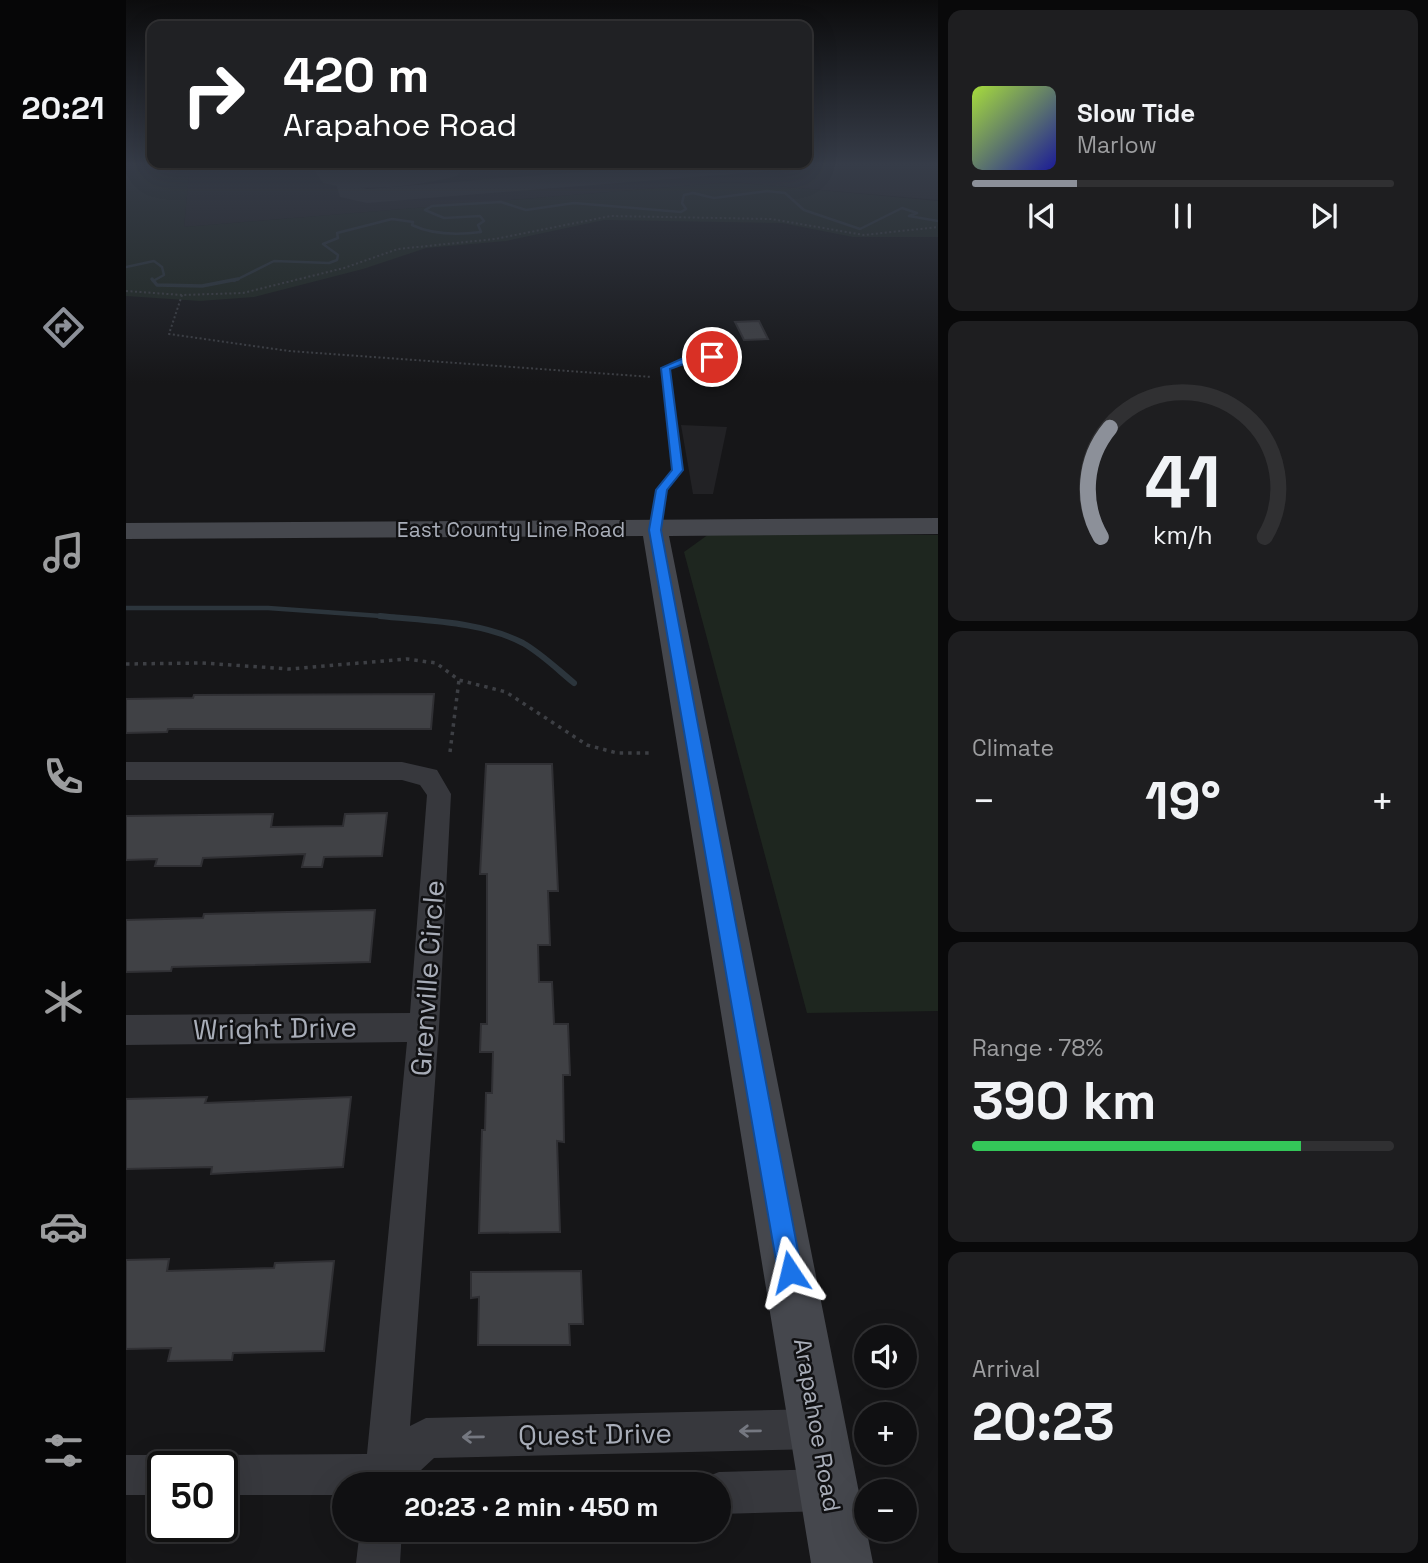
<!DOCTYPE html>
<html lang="en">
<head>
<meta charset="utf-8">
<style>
	:root { --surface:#101012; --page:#1e1e20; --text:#f1f3f6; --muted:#9c9d9f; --line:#303032; --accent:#8c9099 }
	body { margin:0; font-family:"Space Grotesk",sans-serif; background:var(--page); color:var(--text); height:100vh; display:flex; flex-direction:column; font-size:26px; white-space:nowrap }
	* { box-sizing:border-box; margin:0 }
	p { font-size:23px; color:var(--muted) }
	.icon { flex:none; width:38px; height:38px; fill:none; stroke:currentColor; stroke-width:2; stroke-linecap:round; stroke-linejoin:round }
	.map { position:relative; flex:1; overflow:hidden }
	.panel { display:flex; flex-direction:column; gap:10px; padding:10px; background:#09090a; width:490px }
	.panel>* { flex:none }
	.hud { position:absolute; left:21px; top:21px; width:665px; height:147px; border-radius:14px; box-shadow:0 7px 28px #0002,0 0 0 2px var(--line); background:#202124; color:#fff; overflow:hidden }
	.fabs { position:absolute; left:728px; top:1325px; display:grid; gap:14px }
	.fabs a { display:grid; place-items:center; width:63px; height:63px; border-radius:50%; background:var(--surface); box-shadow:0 7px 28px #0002,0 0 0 2px var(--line); font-size:35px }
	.speed { position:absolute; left:21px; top:1451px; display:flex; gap:14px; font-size:35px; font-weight:700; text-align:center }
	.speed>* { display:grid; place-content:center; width:91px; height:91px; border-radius:50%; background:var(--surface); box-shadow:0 7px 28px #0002,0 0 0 2px var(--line); line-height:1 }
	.speed .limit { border:4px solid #111; border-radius:10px; background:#fff; color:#111 }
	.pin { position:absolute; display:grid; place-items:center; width:60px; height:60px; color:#fff; margin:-30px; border:4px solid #fff; border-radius:50%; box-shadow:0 2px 7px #0007 }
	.me { position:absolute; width:77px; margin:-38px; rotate:350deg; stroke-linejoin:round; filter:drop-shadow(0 0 5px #0008) }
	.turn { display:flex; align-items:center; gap:24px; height:147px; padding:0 21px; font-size:32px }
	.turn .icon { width:91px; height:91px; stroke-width:2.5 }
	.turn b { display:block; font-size:49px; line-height:60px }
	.big { font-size:52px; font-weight:800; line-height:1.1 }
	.panel .tile { flex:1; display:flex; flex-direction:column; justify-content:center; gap:10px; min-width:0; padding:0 24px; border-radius:14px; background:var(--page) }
	.panel .dial { align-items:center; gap:0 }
	.dial svg { height:182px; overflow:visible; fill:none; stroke:var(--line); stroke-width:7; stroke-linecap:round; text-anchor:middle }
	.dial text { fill:var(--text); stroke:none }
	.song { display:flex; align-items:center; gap:21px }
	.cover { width:84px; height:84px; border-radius:10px; background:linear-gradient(135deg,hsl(80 70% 55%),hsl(240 70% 35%)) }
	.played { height:7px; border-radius:4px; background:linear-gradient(90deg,var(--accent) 25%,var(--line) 25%) }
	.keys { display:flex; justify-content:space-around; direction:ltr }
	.heat { display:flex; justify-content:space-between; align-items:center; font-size:38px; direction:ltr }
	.charge { height:10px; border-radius:5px; background:linear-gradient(90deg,#34c759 78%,var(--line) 0) }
	.trip { position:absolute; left:206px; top:1472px; width:399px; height:70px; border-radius:35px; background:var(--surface); box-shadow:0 7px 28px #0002,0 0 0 2px var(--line); font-weight:800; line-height:70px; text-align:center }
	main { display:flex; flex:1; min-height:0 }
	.tab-bar { display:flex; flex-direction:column; width:126px; justify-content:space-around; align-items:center; background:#060607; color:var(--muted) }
	.tab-bar .icon { width:49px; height:49px }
	.tab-bar .current { color:var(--accent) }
	.tab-bar b { font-size:32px; color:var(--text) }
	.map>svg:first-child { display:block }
</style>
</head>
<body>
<main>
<nav class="tab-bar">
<b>20:21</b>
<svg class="icon current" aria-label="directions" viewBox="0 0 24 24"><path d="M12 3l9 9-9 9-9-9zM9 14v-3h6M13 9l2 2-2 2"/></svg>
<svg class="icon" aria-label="music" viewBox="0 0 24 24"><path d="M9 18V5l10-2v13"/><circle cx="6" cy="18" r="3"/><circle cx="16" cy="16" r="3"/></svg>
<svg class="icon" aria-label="phone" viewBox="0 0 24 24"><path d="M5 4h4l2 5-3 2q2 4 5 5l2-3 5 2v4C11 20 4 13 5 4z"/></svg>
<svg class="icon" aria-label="climate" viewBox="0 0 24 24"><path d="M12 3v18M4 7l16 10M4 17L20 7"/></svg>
<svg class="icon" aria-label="car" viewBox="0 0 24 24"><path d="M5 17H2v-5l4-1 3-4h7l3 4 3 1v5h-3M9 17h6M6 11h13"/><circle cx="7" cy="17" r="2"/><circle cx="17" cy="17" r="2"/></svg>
<svg class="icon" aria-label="filters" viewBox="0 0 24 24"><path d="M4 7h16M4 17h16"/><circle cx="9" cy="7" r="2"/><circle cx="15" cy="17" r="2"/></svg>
</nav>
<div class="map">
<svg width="812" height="1563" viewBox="0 0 812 1563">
	<rect width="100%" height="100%" fill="#161618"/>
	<g fill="#222225">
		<path d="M 64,164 L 812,164 L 812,200 L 605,182 L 58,227 Z"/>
		<path d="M 555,425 L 601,427 L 587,494 L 567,494 Z"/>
	</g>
	<g fill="#1e261f">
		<path d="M 0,164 L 64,164 L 58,227 L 605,182 L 812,201 L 812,237 L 727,237 L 656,223 L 478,220 L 380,241 L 300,248 L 237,269 L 128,297 L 74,301 L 0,296 Z"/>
		<path d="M 583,534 L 812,535 L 812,1011 L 681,1013 L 558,552 Z"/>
	</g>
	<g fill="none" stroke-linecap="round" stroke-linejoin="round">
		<g stroke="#2c353c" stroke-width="2.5">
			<path d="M 0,267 L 28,261 L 36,267 L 38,275 L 27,281"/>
			<path d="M 108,281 L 148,261 L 203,263 L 211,260 L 212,255 L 197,244 L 212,238 L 211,233 L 266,219 L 287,222 L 286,225 C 307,235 332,235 355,232 L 352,225 L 358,221 L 354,216 L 318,218 L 299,210 L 306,206 L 375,202 L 400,210 L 448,203 L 555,212 L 560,209 L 556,203 L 558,195 L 567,193 L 588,198 L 641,191 L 659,193 L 678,210 L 734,229 L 776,208 L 791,213 L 783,216 L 812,221"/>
		</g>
		<path stroke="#2c353c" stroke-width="3.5" d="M 26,279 L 31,285 L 76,286 L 112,279"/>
		<path stroke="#2c353c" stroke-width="4.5" d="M 0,608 L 142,608 L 269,617"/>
		<path stroke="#2c353c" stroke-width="6" d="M 254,616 C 300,621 354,621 397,643 C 416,654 431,669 448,683"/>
		<path fill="#303135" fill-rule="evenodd" d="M 219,164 L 226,166 L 234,187 L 241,189 L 553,164 L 655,164 L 643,171 L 241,203 L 214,197 L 206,171 L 210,166 Z"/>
		<path fill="#303135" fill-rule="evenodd" d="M 193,164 L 340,164 L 331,176 C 291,186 238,193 197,183 L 189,171 Z"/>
	</g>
	<g fill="#404145" stroke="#303034" stroke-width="2">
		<path d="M 633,321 L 642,339 L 618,340 L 609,322 Z"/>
		<path d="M 308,694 L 305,729 L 42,729 L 41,732 L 0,733 L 0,699 L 67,698 L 68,695 Z"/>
		<path d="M 360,764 L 426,764 L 432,891 L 422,891 L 424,945 L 412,945 L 413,982 L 426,982 L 428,1024 L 442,1024 L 444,1075 L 437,1075 L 438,1142 L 431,1141 L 434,1232 L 353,1233 L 356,1130 L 359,1130 L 360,1093 L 366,1093 L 367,1052 L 354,1052 L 355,1024 L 361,1024 L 361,874 L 354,874 Z"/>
		<path d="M 261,813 L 256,856 L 198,857 L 196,867 L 176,867 L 179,854 L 77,858 L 75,866 L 29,866 L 31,859 L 0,860 L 0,816 L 147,814 L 145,827 L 217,826 L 219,814 Z"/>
		<path d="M 249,910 L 244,962 L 46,967 L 45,971 L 0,972 L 0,920 L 77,918 L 78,914 Z"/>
		<path d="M 81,1097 L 79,1103 L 225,1097 L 217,1167 L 85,1174 L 86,1167 L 0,1169 L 0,1099 Z"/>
		<path d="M 43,1259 L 41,1271 L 148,1268 L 149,1263 L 208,1261 L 198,1351 L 107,1353 L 106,1360 L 42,1361 L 45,1348 L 0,1349 L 0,1260 Z"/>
		<path d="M 455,1271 L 457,1324 L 443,1324 L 444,1345 L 352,1345 L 353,1297 L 345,1298 L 345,1272 Z"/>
	</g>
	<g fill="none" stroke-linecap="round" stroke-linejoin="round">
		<g stroke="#3d3f44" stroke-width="2" stroke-dasharray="2 2.5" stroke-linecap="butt">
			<path d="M 0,291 L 56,295 L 117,293 L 218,268 L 272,249 L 369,239 L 485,216 L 645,219 L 738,235 L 812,227"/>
			<path d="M 56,295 L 43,334 L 163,351 L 526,377"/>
		</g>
		<g stroke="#3d3f44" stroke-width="3.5" stroke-dasharray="3.5 5" stroke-linecap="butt">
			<path d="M 0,664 L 76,663 L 163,669 L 281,659 L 310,663 L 333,680 L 380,692 L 461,745 L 491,753 L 525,753"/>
			<path d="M 324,752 L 333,680"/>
		</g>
		<path fill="#37383d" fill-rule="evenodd" d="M 579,328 L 582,330 L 589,359 L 566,360 L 543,369 L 555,470 L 540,490 L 534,530 L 529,533 L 526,532 L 524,530 L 532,490 L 547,470 L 535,368 L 562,356 L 582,355 L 576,330 Z"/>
		<g fill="#37383d" fill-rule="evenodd">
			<path d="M 0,762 L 276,762 L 311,770 L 325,794 L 313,1027 L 284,1426 L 300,1418 L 692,1409 L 706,1415 L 712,1429 L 706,1443 L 692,1449 L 308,1458 L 280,1484 L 219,1484 L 219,1495 L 96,1495 L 96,1466 L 79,1466 L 82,1461 L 96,1455 L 241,1454 L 281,1042 L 0,1045 L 0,1015 L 284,1013 L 301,795 L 294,785 L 276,780 L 0,780 Z"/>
			<path d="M 0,1455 L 37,1455 L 51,1461 L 54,1466 L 37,1466 L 37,1495 L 0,1495 Z"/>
			<path d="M 703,1469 L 718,1475 L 724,1490 L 718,1505 L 703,1511 L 593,1514 L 593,1484 L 576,1484 L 578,1478 L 593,1472 Z"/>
			<path d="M 234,1530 L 276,1530 L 274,1563 L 230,1563 Z"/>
		</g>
		<path fill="#45474d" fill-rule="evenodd" d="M 812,518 L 812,534 L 543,536 L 747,1563 L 685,1563 L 517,536 L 0,539 L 0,523 Z"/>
	</g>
	<defs><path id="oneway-shaft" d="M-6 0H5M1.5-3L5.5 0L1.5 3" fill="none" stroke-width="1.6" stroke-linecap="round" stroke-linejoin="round" transform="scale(1.75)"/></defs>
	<g stroke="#757881">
		<use href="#oneway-shaft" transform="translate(624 1431) rotate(179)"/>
		<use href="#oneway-shaft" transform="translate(347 1437) rotate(179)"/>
	</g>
	<linearGradient id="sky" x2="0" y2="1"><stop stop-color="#0c0c0d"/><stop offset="0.43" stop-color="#363c48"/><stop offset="1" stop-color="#363c48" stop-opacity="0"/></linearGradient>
	<rect width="812" height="383" fill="url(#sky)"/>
	<path fill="#1a73e8" stroke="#114b97" stroke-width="2" d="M 586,354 L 589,359 L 566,361 L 544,369 L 557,470 L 541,490 L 535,530 L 676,1272 L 672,1280 L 664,1283 L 655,1280 L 652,1272 L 523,530 L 530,490 L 546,470 L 535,368 L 562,356 Z"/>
	<g text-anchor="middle" stroke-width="5" stroke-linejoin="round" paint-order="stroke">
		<g font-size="21" fill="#a8adb8" stroke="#111113">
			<text x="385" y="537">East County Line Road</text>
		</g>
		<g font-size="24" fill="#a8adb8" stroke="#111113">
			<text transform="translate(691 1425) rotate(80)" y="8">Arapahoe Road</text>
		</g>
		<g font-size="28" fill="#a8adb8" stroke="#111113">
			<text transform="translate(301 978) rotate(-86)" y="10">Grenville Circle</text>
			<text transform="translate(149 1028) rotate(-1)" y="10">Wright Drive</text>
			<text transform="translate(469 1434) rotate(-1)" y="10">Quest Drive</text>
		</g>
	</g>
</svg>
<div class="fabs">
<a><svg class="icon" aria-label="sound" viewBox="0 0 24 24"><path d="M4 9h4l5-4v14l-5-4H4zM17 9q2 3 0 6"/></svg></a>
<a>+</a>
<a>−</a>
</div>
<div class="speed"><div class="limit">50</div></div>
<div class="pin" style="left:586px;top:357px;background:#d93025"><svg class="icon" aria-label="arrive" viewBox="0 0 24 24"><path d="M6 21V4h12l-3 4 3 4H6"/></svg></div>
<svg class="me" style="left:664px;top:1272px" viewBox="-20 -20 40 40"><path d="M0-17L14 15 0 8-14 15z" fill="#1a73e8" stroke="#fff" stroke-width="4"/></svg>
<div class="trip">20:23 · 2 min · 450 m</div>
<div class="hud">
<div class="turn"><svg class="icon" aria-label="right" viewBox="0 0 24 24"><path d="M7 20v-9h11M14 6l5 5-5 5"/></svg><div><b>420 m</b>Arapahoe Road</div></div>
</div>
</div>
<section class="panel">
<div class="tile">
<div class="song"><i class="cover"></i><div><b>Slow Tide</b><p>Marlow</p></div></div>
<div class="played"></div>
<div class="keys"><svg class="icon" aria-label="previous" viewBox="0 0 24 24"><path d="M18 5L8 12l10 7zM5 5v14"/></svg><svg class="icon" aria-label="pause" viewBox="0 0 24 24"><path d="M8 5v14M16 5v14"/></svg><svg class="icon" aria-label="next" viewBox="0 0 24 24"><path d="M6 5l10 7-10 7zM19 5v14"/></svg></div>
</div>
<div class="tile dial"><svg viewBox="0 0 100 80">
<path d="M14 69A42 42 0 1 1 86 69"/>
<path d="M14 69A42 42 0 0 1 18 21" stroke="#8c9099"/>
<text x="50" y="56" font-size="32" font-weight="700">41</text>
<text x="50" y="72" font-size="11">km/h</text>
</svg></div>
<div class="tile"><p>Climate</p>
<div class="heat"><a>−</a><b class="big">19°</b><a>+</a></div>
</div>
<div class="tile"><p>Range · 78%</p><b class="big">390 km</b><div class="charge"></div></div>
<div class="tile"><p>Arrival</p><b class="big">20:23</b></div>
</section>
</main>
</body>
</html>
